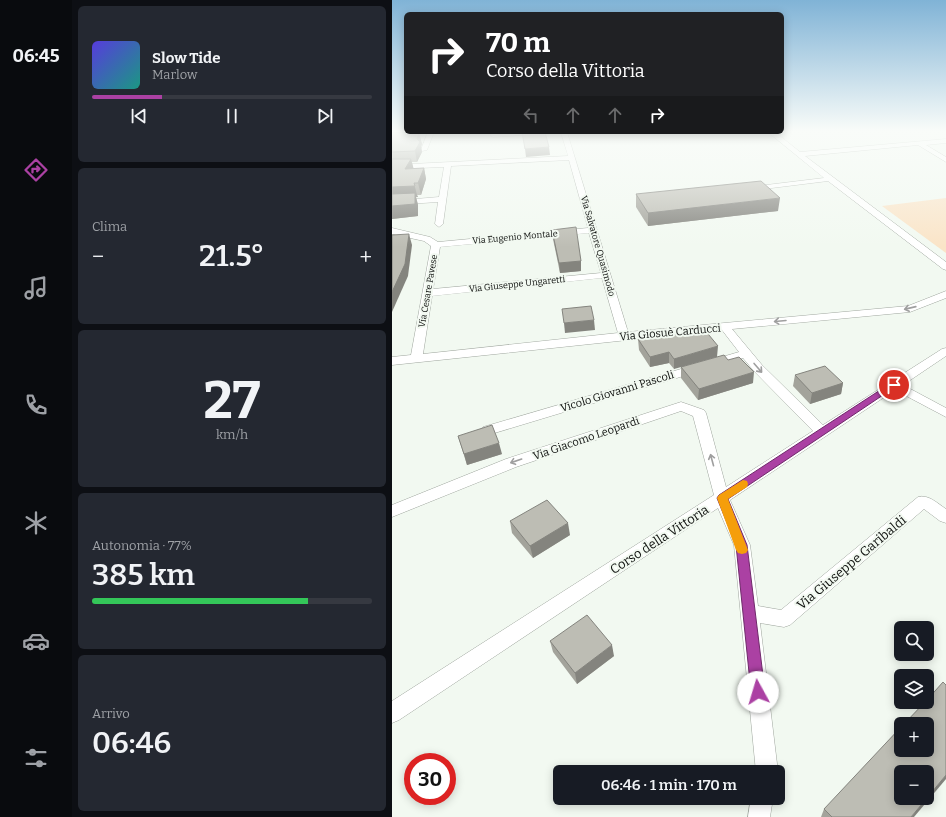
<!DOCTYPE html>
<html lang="it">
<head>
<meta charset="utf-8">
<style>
	:root { --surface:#171b24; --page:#242831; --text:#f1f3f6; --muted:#9ea1a6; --line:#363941; --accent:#ab41a3 }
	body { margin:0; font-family:Bitter,serif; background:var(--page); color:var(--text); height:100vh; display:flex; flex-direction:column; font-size:15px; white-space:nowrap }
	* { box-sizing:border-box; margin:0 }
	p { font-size:13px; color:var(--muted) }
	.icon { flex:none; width:22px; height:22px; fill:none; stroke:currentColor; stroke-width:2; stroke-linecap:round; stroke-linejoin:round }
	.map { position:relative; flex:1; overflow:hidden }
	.side { display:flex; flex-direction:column; gap:6px; padding:6px; background:#0d0f14; width:320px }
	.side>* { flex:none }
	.banner { position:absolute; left:12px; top:12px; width:380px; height:122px; border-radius:6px; box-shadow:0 2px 10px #0003; background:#202124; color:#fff; overflow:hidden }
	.buttons { position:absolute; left:502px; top:621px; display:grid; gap:8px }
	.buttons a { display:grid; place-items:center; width:40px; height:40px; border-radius:6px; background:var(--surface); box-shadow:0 2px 10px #0003; font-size:20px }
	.speed { position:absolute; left:12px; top:753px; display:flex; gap:8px; font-size:20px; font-weight:700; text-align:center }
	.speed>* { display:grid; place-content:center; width:52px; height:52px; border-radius:50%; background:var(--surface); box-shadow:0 2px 10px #0003; line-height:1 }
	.speed .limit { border:6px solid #d22; background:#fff; color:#111 }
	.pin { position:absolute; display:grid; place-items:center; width:34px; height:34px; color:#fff; margin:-17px; border:2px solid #fff; border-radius:50%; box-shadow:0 1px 4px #0007 }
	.me { position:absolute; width:44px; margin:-22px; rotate:354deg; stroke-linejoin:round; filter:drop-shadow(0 0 3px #0008) }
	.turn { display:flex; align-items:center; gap:14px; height:84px; padding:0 16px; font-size:18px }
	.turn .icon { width:52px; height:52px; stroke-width:2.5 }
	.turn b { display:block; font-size:28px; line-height:34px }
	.lanes { display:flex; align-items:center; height:38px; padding:0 16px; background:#0003; justify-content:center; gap:20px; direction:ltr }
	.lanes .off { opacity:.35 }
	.big { font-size:30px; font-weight:600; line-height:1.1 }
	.side .card { flex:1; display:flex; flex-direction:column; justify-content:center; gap:6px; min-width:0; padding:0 14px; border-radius:6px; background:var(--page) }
	.side .dial { align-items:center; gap:0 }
	.dial b { font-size:52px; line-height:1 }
	.song { display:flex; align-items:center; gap:12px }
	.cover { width:48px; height:48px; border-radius:6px; background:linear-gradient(135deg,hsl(250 70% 55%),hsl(170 70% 35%)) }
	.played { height:4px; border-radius:2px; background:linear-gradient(90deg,var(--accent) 25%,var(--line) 25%) }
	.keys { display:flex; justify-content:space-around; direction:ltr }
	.heat { display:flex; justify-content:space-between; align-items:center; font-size:22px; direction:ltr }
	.charge { height:6px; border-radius:3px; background:linear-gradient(90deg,#34c759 77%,var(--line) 0) }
	.trip { position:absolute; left:161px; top:765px; width:232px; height:40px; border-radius:6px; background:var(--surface); box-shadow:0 2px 10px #0003; font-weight:600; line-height:40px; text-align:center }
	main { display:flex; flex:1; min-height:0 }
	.tab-bar { display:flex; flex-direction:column; width:72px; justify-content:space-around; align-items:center; background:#090b0e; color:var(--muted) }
	.tab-bar .icon { width:28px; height:28px }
	.tab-bar .active { color:var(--accent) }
	.tab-bar b { font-size:18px; color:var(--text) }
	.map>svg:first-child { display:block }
</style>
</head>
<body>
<main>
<nav class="tab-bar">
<b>06:45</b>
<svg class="icon active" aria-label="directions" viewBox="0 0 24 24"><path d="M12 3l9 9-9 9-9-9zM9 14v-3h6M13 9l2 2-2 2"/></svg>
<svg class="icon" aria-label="music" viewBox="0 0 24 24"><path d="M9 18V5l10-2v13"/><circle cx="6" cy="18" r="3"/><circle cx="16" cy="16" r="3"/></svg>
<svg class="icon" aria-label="phone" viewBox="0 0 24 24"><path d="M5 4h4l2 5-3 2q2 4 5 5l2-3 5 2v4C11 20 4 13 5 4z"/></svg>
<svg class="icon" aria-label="climate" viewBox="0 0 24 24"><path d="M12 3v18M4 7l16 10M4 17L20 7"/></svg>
<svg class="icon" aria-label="car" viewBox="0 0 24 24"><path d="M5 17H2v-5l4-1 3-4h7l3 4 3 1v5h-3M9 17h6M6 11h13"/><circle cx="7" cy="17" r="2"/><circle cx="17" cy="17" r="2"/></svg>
<svg class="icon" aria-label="filters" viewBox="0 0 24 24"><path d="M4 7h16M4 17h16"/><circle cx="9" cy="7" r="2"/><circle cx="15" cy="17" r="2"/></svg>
</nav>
<section class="side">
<div class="card">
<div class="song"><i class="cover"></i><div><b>Slow Tide</b><p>Marlow</p></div></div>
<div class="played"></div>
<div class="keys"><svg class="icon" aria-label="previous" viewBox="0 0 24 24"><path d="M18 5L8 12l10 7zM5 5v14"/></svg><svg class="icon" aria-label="pause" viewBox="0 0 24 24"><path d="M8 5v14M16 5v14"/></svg><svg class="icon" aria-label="next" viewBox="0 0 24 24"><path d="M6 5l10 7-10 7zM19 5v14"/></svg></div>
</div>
<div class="card"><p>Clima</p>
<div class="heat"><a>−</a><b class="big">21.5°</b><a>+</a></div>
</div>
<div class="card dial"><b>27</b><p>km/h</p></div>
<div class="card"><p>Autonomia · 77%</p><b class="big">385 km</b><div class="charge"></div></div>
<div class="card"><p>Arrivo</p><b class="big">06:46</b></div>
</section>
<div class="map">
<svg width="554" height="817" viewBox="0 0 554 817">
	<rect width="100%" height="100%" fill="#f2f9f1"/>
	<path fill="#fae4c7" d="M 554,198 L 554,253 L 490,206 Z"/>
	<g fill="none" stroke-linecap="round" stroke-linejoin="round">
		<defs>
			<g id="minor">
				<path d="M 36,132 L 42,132 L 35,150 L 30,151 L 29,150 Z"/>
				<path d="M 113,132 L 151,132 L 148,134 L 101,137 L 98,135 L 101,133 Z"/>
				<path d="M 169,132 L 175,132 L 236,332 L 516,306 L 554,291 L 554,298 L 518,312 L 340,329 L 370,365 L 431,425 L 550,349 L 554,348 L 554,356 L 511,385 L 554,408 L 554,417 L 503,390 L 338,500 L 358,545 L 366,606 L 389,610 L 526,497 C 536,494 545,503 554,509 L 554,523 L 548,521 L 532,509 L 398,625 L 392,627 L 368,623 L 386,772 L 364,772 L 342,545 L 326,508 L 7,720 L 0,723 L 0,701 L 322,495 L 301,416 L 289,411 L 124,467 L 0,517 L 0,505 L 114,459 L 289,402 L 312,410 L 314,413 L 334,487 L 421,431 L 362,371 L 351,358 L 96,435 L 91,433 L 89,430 L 91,427 L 347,352 L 330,330 L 0,365 L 0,357 L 19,355 L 39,246 L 32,241 L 0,234 L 0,228 L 38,237 L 46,242 L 196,228 L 177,160 L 59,166 L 51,224 L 47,227 L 43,224 L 46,202 L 0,205 L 0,201 L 47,197 L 52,167 L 0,169 L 0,165 L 176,156 ZM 197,233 L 209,273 L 41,289 L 48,247 ZM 210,278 L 226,333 L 31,354 L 40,296 Z"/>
				<path d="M 376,132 L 383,132 L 408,152 L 554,139 L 554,143 L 534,145 L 554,157 L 554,162 L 526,145 L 413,156 L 554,262 L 554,270 L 551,269 L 436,181 L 355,191 L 355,187 L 358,187 L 432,178 Z"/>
				<path d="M 359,798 L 381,798 L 378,817 L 356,817 Z"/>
			</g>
		</defs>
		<use href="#minor" stroke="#9ea59d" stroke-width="1"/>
		<use href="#minor" fill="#fff" fill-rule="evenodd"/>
	</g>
	<g fill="#a3a39b">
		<path d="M 0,132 L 25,132 L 25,133 L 27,133 L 30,144 L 29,147 L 30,152 L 25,162 L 20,162 L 21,169 L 32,168 L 34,179 L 29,195 L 25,195 L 26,197 L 24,197 L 26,205 L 26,216 L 0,219 Z"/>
		<path d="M 244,194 L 386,211 L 256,226 L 244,207 Z"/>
		<path d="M 160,230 L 189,261 L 189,271 L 168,273 L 161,239 Z"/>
		<path d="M 312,329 L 282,369 L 277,363 L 258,367 L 247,350 L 246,339 L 276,336 Z"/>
		<path d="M 336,360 L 361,383 L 306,400 L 289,378 L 289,367 Z"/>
		<path d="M 403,375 L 451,383 L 449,394 L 418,404 L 401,386 Z"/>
		<path d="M 66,436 L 110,454 L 75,465 Z"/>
		<path d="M 118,521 L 178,535 L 141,558 L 120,533 Z"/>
		<path d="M 158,641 L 222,656 L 185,684 L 161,652 Z"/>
		<path d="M 432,809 L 522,817 L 429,817 Z"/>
	</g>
	<g fill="#84847e">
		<path d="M 19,132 L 25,133 L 21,144 L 18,134 Z"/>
		<path d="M 27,133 L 30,144 L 29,147 L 30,152 L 25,162 L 23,151 L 25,139 Z"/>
		<path d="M 157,147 L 158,155 L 134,157 L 133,149 Z"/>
		<path d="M 19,159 L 22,170 L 13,169 Z"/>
		<path d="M 32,168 L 34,179 L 29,195 L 26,183 Z"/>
		<path d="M 22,183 L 25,195 L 26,197 L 24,197 L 26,205 L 26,216 L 0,219 L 0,187 Z"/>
		<path d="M 388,198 L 386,211 L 256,226 L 256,213 Z"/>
		<path d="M 17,234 L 20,245 L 16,276 L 0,312 L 0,292 Z"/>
		<path d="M 189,261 L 189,271 L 168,273 L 167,263 Z"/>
		<path d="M 202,320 L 203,330 L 173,333 L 172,323 Z"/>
		<path d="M 326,346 L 325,357 L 282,369 L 282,359 Z"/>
		<path d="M 277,352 L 277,363 L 258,367 L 258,357 Z"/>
		<path d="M 362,372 L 361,383 L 306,400 L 307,389 Z"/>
		<path d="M 451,383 L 449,394 L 418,404 L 420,393 Z"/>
		<path d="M 107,443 L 110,454 L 75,465 L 72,454 Z"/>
		<path d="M 176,523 L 178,535 L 141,558 L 138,546 Z"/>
		<path d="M 220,645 L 222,656 L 185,684 L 183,673 Z"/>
		<path d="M 554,775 L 554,779 L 522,817 L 519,817 Z"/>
	</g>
	<g fill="#bdbdb4" stroke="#84847e">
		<path d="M 0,132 L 19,132 L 18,134 L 27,133 L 25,139 L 28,142 L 23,151 L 0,152 Z"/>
		<path d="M 130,132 L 153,132 L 157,147 L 133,149 Z"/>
		<path d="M 0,159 L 19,159 L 13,169 L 32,168 L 26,183 L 22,183 L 23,186 L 0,187 Z"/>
		<path d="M 369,181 L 388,198 L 256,213 L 244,194 Z"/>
		<path d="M 23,193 L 23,204 L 0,206 L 0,194 Z"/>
		<path d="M 184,227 L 189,261 L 167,263 L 160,230 Z"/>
		<path d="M 17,234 L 13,264 L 0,292 L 0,235 Z"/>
		<path d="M 199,306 L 202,320 L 172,323 L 170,309 Z"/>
		<path d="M 312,329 L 326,346 L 282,359 L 277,352 L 258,357 L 246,339 L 274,333 L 276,336 Z"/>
		<path d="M 332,355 L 336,360 L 347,357 L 362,372 L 307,389 L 289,367 Z"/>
		<path d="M 433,366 L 451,383 L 420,393 L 403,375 Z"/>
		<path d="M 100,425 L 107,443 L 72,454 L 66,436 Z"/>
		<path d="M 155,500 L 176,523 L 138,546 L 118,521 Z"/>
		<path d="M 195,615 L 220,645 L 183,673 L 158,641 Z"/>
		<path d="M 551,682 L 554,685 L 554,775 L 535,798 L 535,772 L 509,772 L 509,798 L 535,798 L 519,817 L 440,817 L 432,809 L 509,727 L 509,750 L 535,750 L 535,724 L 512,724 L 533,702 L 535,702 L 535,700 Z"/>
	</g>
	<defs><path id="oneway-shaft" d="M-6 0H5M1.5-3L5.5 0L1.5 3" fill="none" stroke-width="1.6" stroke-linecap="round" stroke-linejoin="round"/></defs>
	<g stroke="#9f9f9f">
		<use href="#oneway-shaft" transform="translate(518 308) rotate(167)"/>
		<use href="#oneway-shaft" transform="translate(388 321) rotate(175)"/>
		<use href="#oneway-shaft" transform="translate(366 368) rotate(49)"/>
		<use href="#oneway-shaft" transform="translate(320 460) rotate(-105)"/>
		<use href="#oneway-shaft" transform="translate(124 461) rotate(161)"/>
	</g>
	<linearGradient id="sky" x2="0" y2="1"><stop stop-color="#80b3d6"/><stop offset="0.53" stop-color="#f9fcf9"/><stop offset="1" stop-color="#f9fcf9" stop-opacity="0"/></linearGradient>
	<rect width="554" height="247" fill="url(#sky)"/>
	<path fill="#ab41a3" stroke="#6f2a6a" d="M 499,383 L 502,383 L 506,385 L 336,499 L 355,545 L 373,692 L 371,697 L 366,699 L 361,697 L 359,692 L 344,545 L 325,498 L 327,495 Z"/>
	<path fill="#f59e0b" d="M 351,480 L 355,481 L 356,484 L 355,487 L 336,499 L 356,550 L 354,553 L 350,554 L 346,553 L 344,550 L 325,498 L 327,495 Z"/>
	<g text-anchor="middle" stroke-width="4" stroke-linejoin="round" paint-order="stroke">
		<g font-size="9" fill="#0e100e" stroke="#f2f9f1">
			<text transform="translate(123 237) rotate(-5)" y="3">Via Eugenio Montale</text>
			<text transform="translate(206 246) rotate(74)" y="3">Via Salvatore Quasimodo</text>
			<text transform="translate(125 284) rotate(-6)" y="3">Via Giuseppe Ungaretti</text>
			<text transform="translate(36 291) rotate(-80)" y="3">Via Cesare Pavese</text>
		</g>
		<g font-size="11" fill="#0e100e" stroke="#f2f9f1">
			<text transform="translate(278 332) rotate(-5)" y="4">Via Giosuè Carducci</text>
			<text transform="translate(225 391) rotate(-17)" y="4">Vicolo Giovanni Pascoli</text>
			<text transform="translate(194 438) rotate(-19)" y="4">Via Giacomo Leopardi</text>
		</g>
		<g font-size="13" fill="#0e100e" stroke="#f2f9f1">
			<text transform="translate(267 539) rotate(-33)" y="5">Corso della Vittoria</text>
			<text transform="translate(459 562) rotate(-40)" y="5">Via Giuseppe Garibaldi</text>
		</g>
	</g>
</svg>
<div class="buttons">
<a><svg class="icon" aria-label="search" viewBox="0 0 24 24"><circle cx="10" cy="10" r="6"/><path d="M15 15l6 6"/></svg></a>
<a><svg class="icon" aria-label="layers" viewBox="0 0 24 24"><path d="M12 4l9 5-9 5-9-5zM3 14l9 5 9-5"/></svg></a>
<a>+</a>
<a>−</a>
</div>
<div class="speed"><div class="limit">30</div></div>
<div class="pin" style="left:502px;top:385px;background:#d93025"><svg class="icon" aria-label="arrive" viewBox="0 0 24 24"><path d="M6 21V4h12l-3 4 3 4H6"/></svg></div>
<svg class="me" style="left:366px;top:692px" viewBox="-20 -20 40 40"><circle r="19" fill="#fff"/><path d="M0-13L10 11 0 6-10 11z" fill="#ab41a3"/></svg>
<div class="trip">06:46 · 1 min · 170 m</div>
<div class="banner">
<div class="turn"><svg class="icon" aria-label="right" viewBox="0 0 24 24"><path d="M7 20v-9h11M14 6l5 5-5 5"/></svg><div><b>70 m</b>Corso della Vittoria</div></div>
<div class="lanes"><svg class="icon off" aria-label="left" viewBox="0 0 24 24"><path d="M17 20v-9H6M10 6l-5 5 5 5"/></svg><svg class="icon off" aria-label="ahead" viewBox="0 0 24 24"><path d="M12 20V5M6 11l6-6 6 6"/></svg><svg class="icon off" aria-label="ahead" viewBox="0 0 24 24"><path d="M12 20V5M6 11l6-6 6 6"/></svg><svg class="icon" aria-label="right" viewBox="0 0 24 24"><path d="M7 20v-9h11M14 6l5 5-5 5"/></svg></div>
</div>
</div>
</main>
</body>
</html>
